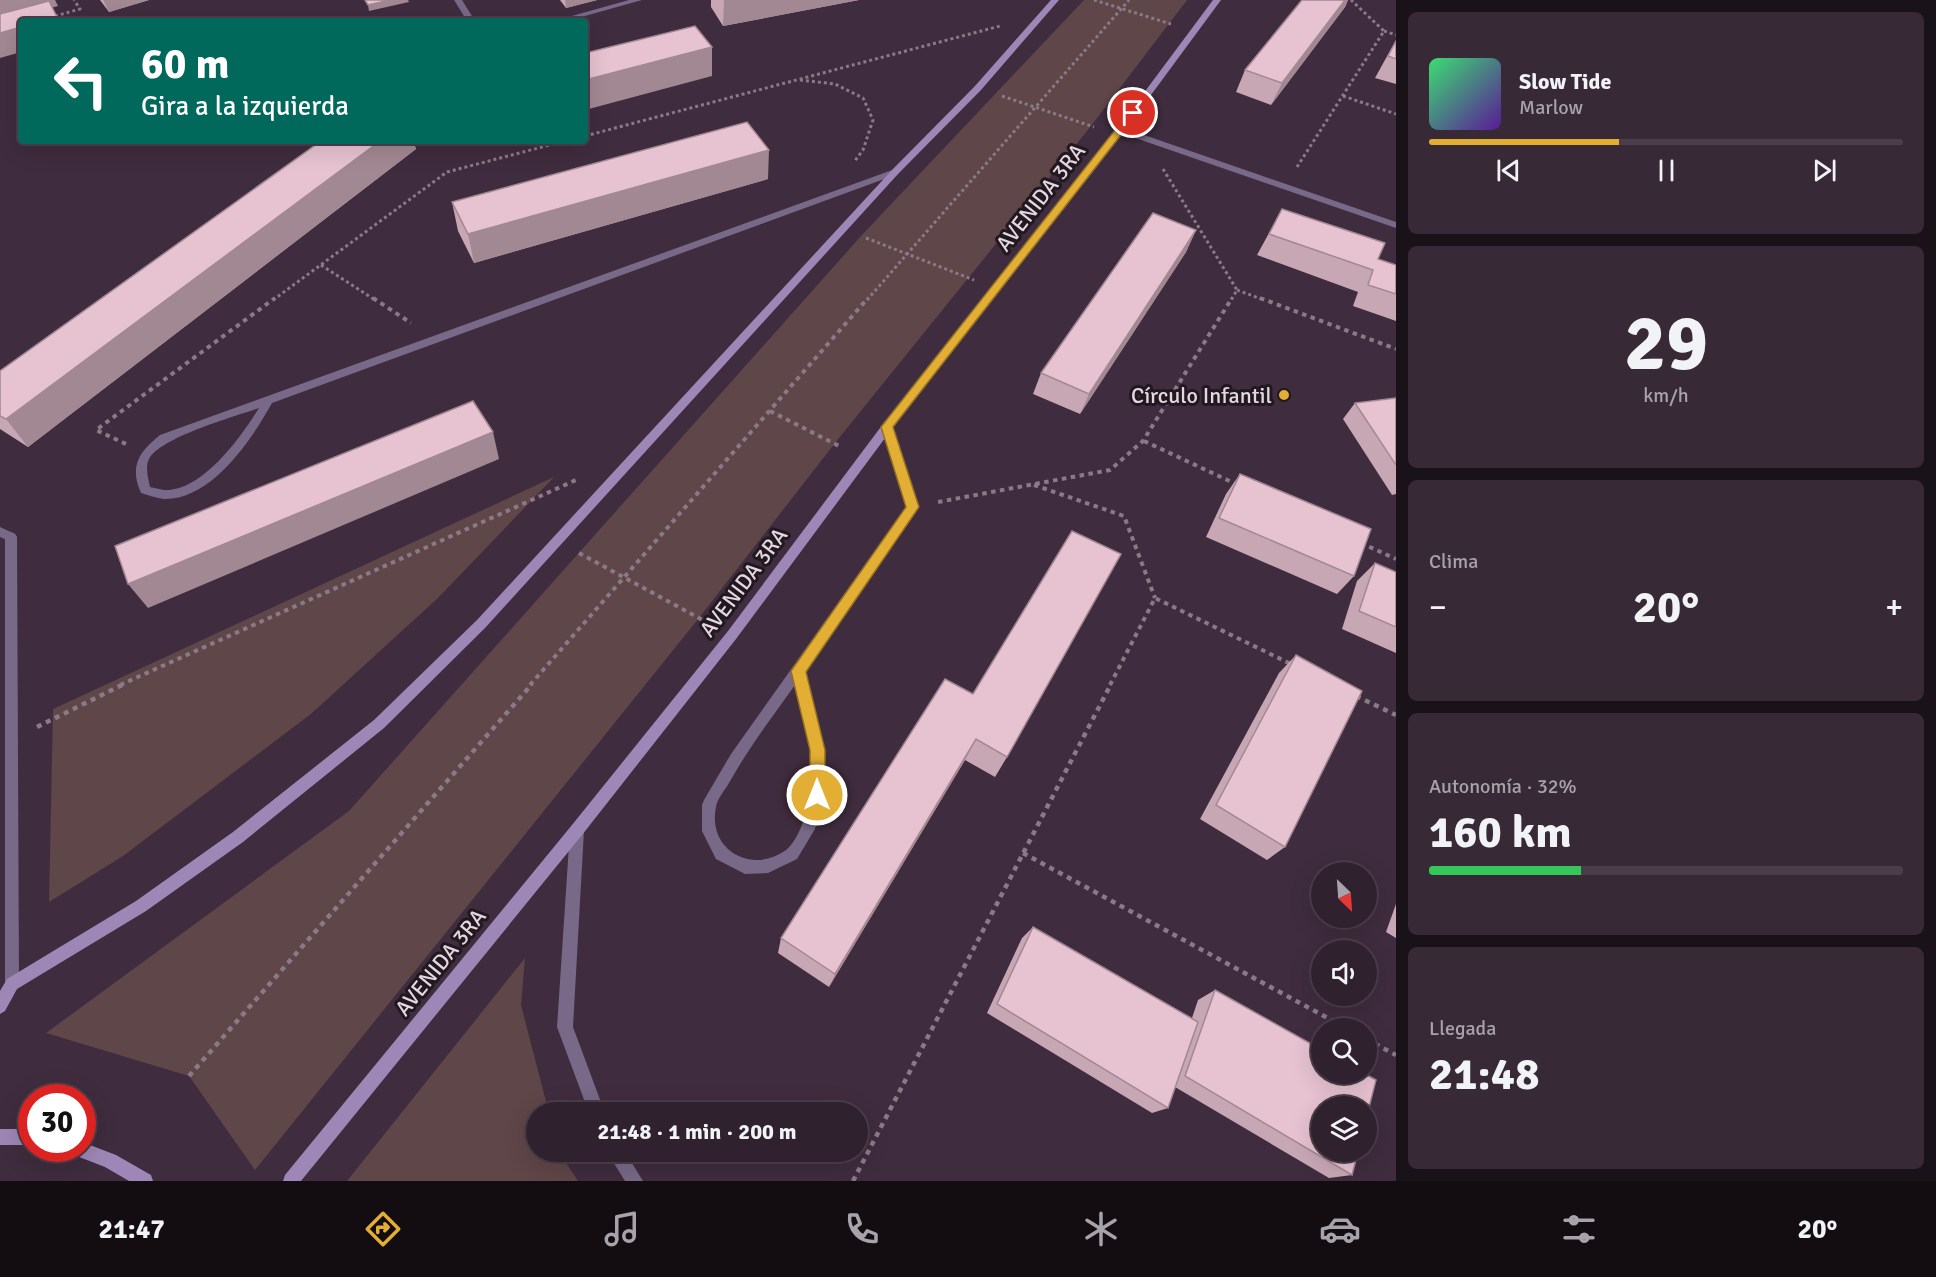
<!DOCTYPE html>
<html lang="es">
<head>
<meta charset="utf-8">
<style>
	:root { --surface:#2f212e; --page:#372936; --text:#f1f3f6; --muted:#a7a3aa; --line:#4a3e4a; --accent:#e3ae34 }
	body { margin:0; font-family:Signika,sans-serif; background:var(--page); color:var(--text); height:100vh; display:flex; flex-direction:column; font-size:22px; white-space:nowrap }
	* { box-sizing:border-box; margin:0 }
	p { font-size:20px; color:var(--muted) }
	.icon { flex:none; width:33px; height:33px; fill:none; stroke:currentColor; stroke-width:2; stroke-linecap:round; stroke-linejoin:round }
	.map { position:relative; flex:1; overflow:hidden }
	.drawer { display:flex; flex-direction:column; gap:12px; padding:12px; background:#1a1219; width:540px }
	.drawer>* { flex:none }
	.banner { position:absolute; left:18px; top:18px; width:570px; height:126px; border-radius:6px; box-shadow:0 6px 24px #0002,0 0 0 2px var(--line); background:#00695c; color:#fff; overflow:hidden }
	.needle { width:39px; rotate:155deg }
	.controls { position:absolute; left:1311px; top:862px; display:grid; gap:12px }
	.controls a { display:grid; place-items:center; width:66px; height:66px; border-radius:50%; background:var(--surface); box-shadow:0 6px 24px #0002,0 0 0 2px var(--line); font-size:30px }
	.speed { position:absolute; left:18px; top:1084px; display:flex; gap:12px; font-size:30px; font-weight:700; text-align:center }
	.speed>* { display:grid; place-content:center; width:78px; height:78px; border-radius:50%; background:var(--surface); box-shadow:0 6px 24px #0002,0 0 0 2px var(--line); line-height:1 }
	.speed .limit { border:9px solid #d22; background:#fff; color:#111 }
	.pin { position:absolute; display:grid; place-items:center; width:51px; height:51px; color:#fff; margin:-26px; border:3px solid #fff; border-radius:50%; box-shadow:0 2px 6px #0007 }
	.me { position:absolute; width:66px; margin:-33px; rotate:0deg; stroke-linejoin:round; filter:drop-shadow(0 0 4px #0008) }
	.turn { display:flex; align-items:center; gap:21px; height:126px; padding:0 24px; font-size:27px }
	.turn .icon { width:78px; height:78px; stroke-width:2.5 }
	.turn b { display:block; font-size:42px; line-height:51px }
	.big { font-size:45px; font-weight:700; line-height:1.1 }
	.drawer .tile { flex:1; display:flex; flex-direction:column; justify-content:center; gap:9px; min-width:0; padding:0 21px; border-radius:9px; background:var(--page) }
	.drawer .dial { align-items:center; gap:0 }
	.dial b { font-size:78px; line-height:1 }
	.song { display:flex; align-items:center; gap:18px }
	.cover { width:72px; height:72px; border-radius:9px; background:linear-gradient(135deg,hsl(140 70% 55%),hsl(270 70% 35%)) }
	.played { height:6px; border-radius:3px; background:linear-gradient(90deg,var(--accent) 40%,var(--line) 40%) }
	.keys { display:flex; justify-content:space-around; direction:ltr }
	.heat { display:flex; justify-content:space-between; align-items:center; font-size:33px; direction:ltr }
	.charge { height:9px; border-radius:4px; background:linear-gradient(90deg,#34c759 32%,var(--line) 0) }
	.trip { position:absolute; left:526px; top:1102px; width:342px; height:60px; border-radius:30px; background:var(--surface); box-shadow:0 6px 24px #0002,0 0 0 2px var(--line); font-weight:700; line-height:60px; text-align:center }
	.dock { display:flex; height:96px; justify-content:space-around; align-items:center; background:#130d12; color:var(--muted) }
	.dock .icon { width:42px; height:42px }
	.dock .active { color:var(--accent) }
	.dock b { font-size:27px; color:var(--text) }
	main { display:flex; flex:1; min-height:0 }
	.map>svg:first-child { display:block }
</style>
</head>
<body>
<main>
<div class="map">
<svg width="1396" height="1181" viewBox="0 0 1396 1181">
	<rect width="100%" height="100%" fill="#3f2c3e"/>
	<g fill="#5f4648">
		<path d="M 1084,0 L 1187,0 L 1091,126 L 835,443 L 699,618 L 255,1170 L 189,1076 L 46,1033 L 349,811 L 861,236 Z"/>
		<path d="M 554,477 L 438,598 L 311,714 L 123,856 L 49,902 L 53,709 Z"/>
		<path d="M 525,958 L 521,1005 L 549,1113 L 537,1113 L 537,1152 L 559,1152 L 578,1181 L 347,1181 Z"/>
	</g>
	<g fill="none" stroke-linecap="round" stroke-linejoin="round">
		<g stroke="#8a7a88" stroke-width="3" stroke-dasharray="3 3" stroke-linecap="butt">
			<path d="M 1094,0 L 1171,24"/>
			<path d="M 55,16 L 80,9 L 74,0"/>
			<path d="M 1384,31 L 1396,35"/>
			<path d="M 800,80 L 835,84 L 863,98 L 873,120 L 863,150 L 854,162"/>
			<path d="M 1002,96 L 1094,127"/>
			<path d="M 1343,96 L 1396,114"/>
			<path d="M 585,136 L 1000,26"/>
			<path d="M 1297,167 L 1384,31 L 1351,0"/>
			<path d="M 1163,169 L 1237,290 L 1231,300"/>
			<path d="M 866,238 L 974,280"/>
			<path d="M 321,265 L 375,300"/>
			<path d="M 1237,290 L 1264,300"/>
			<path d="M 273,300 L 447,172 L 565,141"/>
			<path d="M 867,300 L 1129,0"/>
		</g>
		<g stroke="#8a7a88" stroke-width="4" stroke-dasharray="4.5 4.5" stroke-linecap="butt">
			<path d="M 373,298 L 411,323"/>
			<path d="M 1260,298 L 1396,349"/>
			<path d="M 770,411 L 841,447"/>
			<path d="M 1144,441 L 1238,485"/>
			<path d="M 126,444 L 96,430 L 275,298"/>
			<path d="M 1034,485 L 1124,516 L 1155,598"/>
			<path d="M 938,502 L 1110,470 L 1143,441 L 1232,298"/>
			<path d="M 1361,543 L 1396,559"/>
			<path d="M 579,553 L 710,624"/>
			<path d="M 120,685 L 576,480"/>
			<path d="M 530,685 L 868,298"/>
			<path d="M 1110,685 L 1155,598 L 1293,665"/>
		</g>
		<g stroke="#8a7a88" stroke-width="4.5" stroke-dasharray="5 5" stroke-linecap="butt">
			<path d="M 1356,696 L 1396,715"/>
			<path d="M 37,727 L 124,684"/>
			<path d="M 1023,853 L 1348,1029"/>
			<path d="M 1366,1039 L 1396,1055"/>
			<path d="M 189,1076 L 532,684"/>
			<path d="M 853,1181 L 1111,684"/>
		</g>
		<path fill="#776987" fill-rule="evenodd" d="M 0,527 L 15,534 L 17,537 L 15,540 L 11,542 L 0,537 Z"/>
		<g fill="#776987" fill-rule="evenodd">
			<path d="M 454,0 L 462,0 L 475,21 L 467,21 Z"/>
			<path d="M 629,0 L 642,0 L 567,21 L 554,21 Z"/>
			<path d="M 1121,127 L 1396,222 L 1396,228 L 1118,132 L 1117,130 Z"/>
			<path d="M 895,169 L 899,172 L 898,174 L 272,403 C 252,439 212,500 164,499 C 157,498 148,495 141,493 C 129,466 139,452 160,435 ZM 259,408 C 241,437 202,492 164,490 C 159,489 154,488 150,487 C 148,478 145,467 149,459 C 161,437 234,417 259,408 Z"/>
			<path d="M 887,423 L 892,427 L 919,507 L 804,671 L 824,749 L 824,795 L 815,829 L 797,859 L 768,873 L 745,874 L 716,859 L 702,831 L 702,805 L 704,800 L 731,754 L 907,506 L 882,427 ZM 795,685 C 804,721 817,759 810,797 C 807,812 799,840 786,850 C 752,875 707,850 716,807 C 717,799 725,790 729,783 C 748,749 772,717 795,685 Z"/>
			<path d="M 11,532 L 15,534 L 17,537 L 19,984 L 17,989 L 12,991 L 7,989 L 5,984 L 5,537 L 7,534 Z"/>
		</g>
		<g fill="#776987" fill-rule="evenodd">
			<path d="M 577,823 L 582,825 L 584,830 L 573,1027 L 605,1113 L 589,1113 L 557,1027 L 570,830 L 572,825 Z"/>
			<path d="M 607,1152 L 625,1152 L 643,1181 L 625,1181 Z"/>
		</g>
		<g fill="#9d87b6" fill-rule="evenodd">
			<path d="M 1051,0 L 1059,0 L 981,90 L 898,174 L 485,628 L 384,728 L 243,842 L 146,911 L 17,989 L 5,1011 L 0,1014 L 0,991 L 7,979 L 136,901 L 233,832 L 374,720 L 477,620 L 892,170 L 975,86 Z"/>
			<path d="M 1213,0 L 1221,0 L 1120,137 L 891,430 L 736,639 L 582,835 L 301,1181 L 283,1181 L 285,1175 L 572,825 L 728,631 L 883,424 L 1114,133 Z"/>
			<rect x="0" y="1129" width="32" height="16"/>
			<path d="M 82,1142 L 116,1155 L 151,1175 L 153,1181 L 129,1181 L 105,1167 L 74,1155 L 72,1149 L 82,1149 Z"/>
		</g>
	</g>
	<g fill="#c7a7b4">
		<path d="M 100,0 L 149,0 L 109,12 Z"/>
		<path d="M 560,0 L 597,0 L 566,8 Z"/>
		<path d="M 711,0 L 859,0 L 723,26 L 711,7 Z"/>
		<path d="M 1302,0 L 1348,0 L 1345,7 L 1271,105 L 1236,92 L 1245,70 Z"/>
		<path d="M 1396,40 L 1396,84 L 1375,78 Z"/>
		<path d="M 321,141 L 413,141 L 416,149 L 28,447 L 0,429 L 0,371 Z"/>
		<path d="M 768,179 L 474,263 L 458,231 L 452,202 Z"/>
		<path d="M 1282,209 L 1378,259 L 1396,265 L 1396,321 L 1353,306 L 1358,292 L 1257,255 Z"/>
		<path d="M 1196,230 L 1186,252 L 1080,414 L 1033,394 L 1041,373 Z"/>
		<path d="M 1396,398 L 1396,494 L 1392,495 L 1343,419 L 1355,403 Z"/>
		<path d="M 1240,474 L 1354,576 L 1337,594 L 1206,537 L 1226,494 Z"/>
		<path d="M 1375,563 L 1396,572 L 1396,653 L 1342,629 L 1357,581 Z"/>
		<path d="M 1296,655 L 1285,847 L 1267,860 L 1200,819 L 1279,673 Z"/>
		<path d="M 945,679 L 1007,757 L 995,777 L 965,760 L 829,987 L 778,953 L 781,938 Z"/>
		<path d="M 1396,904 L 1396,938 L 1386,932 Z"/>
		<path d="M 1033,927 L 1192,1018 L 1198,1000 L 1215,990 L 1352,1175 L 1329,1178 L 1175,1087 L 1168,1108 L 1152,1113 L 987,1013 L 1022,938 Z"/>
	</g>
	<g fill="#a28892">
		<path d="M 0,0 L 55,0 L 58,6 L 0,23 Z"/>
		<path d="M 103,0 L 149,0 L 109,12 Z"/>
		<path d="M 390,0 L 408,0 L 409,2 L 369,11 L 368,5 Z"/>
		<path d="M 565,0 L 597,0 L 566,8 Z"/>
		<path d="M 724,0 L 859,0 L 723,26 Z"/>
		<path d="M 1345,0 L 1348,0 L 1345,7 L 1271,105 L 1282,83 Z"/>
		<path d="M 57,17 L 60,21 L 43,21 Z"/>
		<path d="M 21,27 L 21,52 L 0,58 L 0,33 Z"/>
		<path d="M 712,47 L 712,76 L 585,110 L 585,80 Z"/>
		<path d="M 380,141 L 413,141 L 416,149 L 28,447 L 6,419 Z"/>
		<path d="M 452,141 L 467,141 L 453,145 Z"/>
		<path d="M 769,150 L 768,179 L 474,263 L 468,234 Z"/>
		<path d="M 1196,230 L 1186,252 L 1080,414 L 1089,394 Z"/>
		<path d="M 493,432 L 499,459 L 148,608 L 128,584 Z"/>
		<path d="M 976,739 L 965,760 L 829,987 L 835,974 Z"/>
	</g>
	<g fill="#e7c2d1" stroke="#a28892" stroke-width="1.5">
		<path d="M 365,0 L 390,0 L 368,5 Z"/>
		<path d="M 1302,0 L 1345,0 L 1282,83 L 1245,70 Z"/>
		<path d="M 49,1 L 57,17 L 43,21 L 21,21 L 21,27 L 0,33 L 0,14 Z"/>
		<path d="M 695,26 L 712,47 L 585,80 L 585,53 Z"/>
		<path d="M 1396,41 L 1396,59 L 1388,56 Z"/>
		<path d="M 747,122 L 769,150 L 468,234 L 452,202 Z"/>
		<path d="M 321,141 L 380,141 L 6,419 L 0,416 L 0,371 Z"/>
		<path d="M 1282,209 L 1385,243 L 1378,259 L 1396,265 L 1396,294 L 1368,285 L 1373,270 L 1269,234 Z"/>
		<path d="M 1153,213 L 1196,230 L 1089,394 L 1041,373 Z"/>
		<path d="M 1396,398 L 1396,465 L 1355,403 Z"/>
		<path d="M 473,401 L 493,432 L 128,584 L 115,546 Z"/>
		<path d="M 1240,474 L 1371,529 L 1354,576 L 1219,518 Z"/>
		<path d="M 1072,531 L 1121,554 L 1007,757 L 976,739 L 835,974 L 781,938 L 945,679 L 973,694 Z"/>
		<path d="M 1375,563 L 1396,572 L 1396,627 L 1359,611 Z"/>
		<path d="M 1296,655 L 1362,691 L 1285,847 L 1216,805 Z"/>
		<path d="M 1033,927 L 1198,1022 L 1168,1108 L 997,1004 Z"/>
		<path d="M 1215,990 L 1322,1050 L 1322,1074 L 1365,1074 L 1376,1080 L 1366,1119 L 1366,1107 L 1322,1107 L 1322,1152 L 1358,1152 L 1352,1175 L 1185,1076 Z"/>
	</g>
	<path fill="#e3ae34" stroke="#947122" stroke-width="1.5" d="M 1130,111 L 1138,113 L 893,427 L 919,507 L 806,672 L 825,750 L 825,795 L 823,800 L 817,802 L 812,800 L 810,795 L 810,750 L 791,671 L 906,507 L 881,427 Z"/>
	<circle fill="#e3ae34" stroke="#211820" stroke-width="2" cx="1284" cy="395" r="6"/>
	<g text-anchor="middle" stroke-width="6" stroke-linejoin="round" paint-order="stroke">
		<g font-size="22" fill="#e4d7e2" stroke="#211820">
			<text transform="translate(1040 197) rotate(-52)" y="8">AVENIDA 3RA</text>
			<text transform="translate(743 582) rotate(-53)" y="8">AVENIDA 3RA</text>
			<text transform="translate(440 962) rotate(-51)" y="8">AVENIDA 3RA</text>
		</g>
		<g font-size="22" fill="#e4d7e2" stroke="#211820" text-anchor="end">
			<text x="1272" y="403">Círculo Infantil</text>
		</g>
	</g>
</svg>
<div class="controls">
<a><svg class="needle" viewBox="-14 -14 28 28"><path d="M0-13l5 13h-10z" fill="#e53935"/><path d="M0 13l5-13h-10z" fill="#a7a3aa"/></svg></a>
<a><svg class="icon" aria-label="sound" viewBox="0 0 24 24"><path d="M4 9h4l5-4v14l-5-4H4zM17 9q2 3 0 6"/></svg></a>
<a><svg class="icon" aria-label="search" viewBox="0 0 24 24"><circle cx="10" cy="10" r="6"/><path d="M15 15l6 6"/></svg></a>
<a><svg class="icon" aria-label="layers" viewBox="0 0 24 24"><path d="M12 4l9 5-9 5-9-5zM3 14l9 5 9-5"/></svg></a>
</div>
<div class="speed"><div class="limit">30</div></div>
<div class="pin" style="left:1133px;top:113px;background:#d93025"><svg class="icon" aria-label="arrive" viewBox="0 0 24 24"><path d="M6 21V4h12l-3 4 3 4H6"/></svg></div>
<svg class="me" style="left:817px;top:795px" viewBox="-20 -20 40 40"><circle r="17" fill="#e3ae34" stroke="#fff" stroke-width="3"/><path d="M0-11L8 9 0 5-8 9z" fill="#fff"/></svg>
<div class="trip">21:48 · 1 min · 200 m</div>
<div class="banner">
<div class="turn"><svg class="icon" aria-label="left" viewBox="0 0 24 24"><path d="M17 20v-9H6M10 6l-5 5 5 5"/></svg><div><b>60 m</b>Gira a la izquierda</div></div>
</div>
</div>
<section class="drawer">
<div class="tile">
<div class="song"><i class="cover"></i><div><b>Slow Tide</b><p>Marlow</p></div></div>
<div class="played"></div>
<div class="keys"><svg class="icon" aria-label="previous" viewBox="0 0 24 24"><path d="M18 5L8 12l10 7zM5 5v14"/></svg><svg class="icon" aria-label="pause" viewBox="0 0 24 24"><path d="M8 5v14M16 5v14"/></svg><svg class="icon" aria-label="next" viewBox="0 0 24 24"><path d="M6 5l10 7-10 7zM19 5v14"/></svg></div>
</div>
<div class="tile dial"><b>29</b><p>km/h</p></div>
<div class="tile"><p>Clima</p>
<div class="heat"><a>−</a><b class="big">20°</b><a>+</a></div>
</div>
<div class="tile"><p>Autonomía · 32%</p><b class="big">160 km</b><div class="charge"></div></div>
<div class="tile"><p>Llegada</p><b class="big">21:48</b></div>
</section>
</main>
<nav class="dock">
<b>21:47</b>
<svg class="icon active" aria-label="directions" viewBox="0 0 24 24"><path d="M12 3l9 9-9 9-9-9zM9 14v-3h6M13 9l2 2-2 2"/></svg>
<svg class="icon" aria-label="music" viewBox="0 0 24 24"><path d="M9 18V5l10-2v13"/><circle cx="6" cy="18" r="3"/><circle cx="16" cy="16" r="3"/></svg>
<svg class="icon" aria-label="phone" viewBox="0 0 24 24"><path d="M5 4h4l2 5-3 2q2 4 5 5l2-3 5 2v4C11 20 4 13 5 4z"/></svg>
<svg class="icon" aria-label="climate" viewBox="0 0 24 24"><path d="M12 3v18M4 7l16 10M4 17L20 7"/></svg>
<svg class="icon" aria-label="car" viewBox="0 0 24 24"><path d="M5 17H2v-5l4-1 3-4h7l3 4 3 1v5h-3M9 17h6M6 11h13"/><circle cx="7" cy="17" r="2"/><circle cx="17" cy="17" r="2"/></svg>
<svg class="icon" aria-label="filters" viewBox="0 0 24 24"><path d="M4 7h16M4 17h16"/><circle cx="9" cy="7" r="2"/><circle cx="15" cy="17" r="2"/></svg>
<b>20°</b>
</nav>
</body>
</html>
